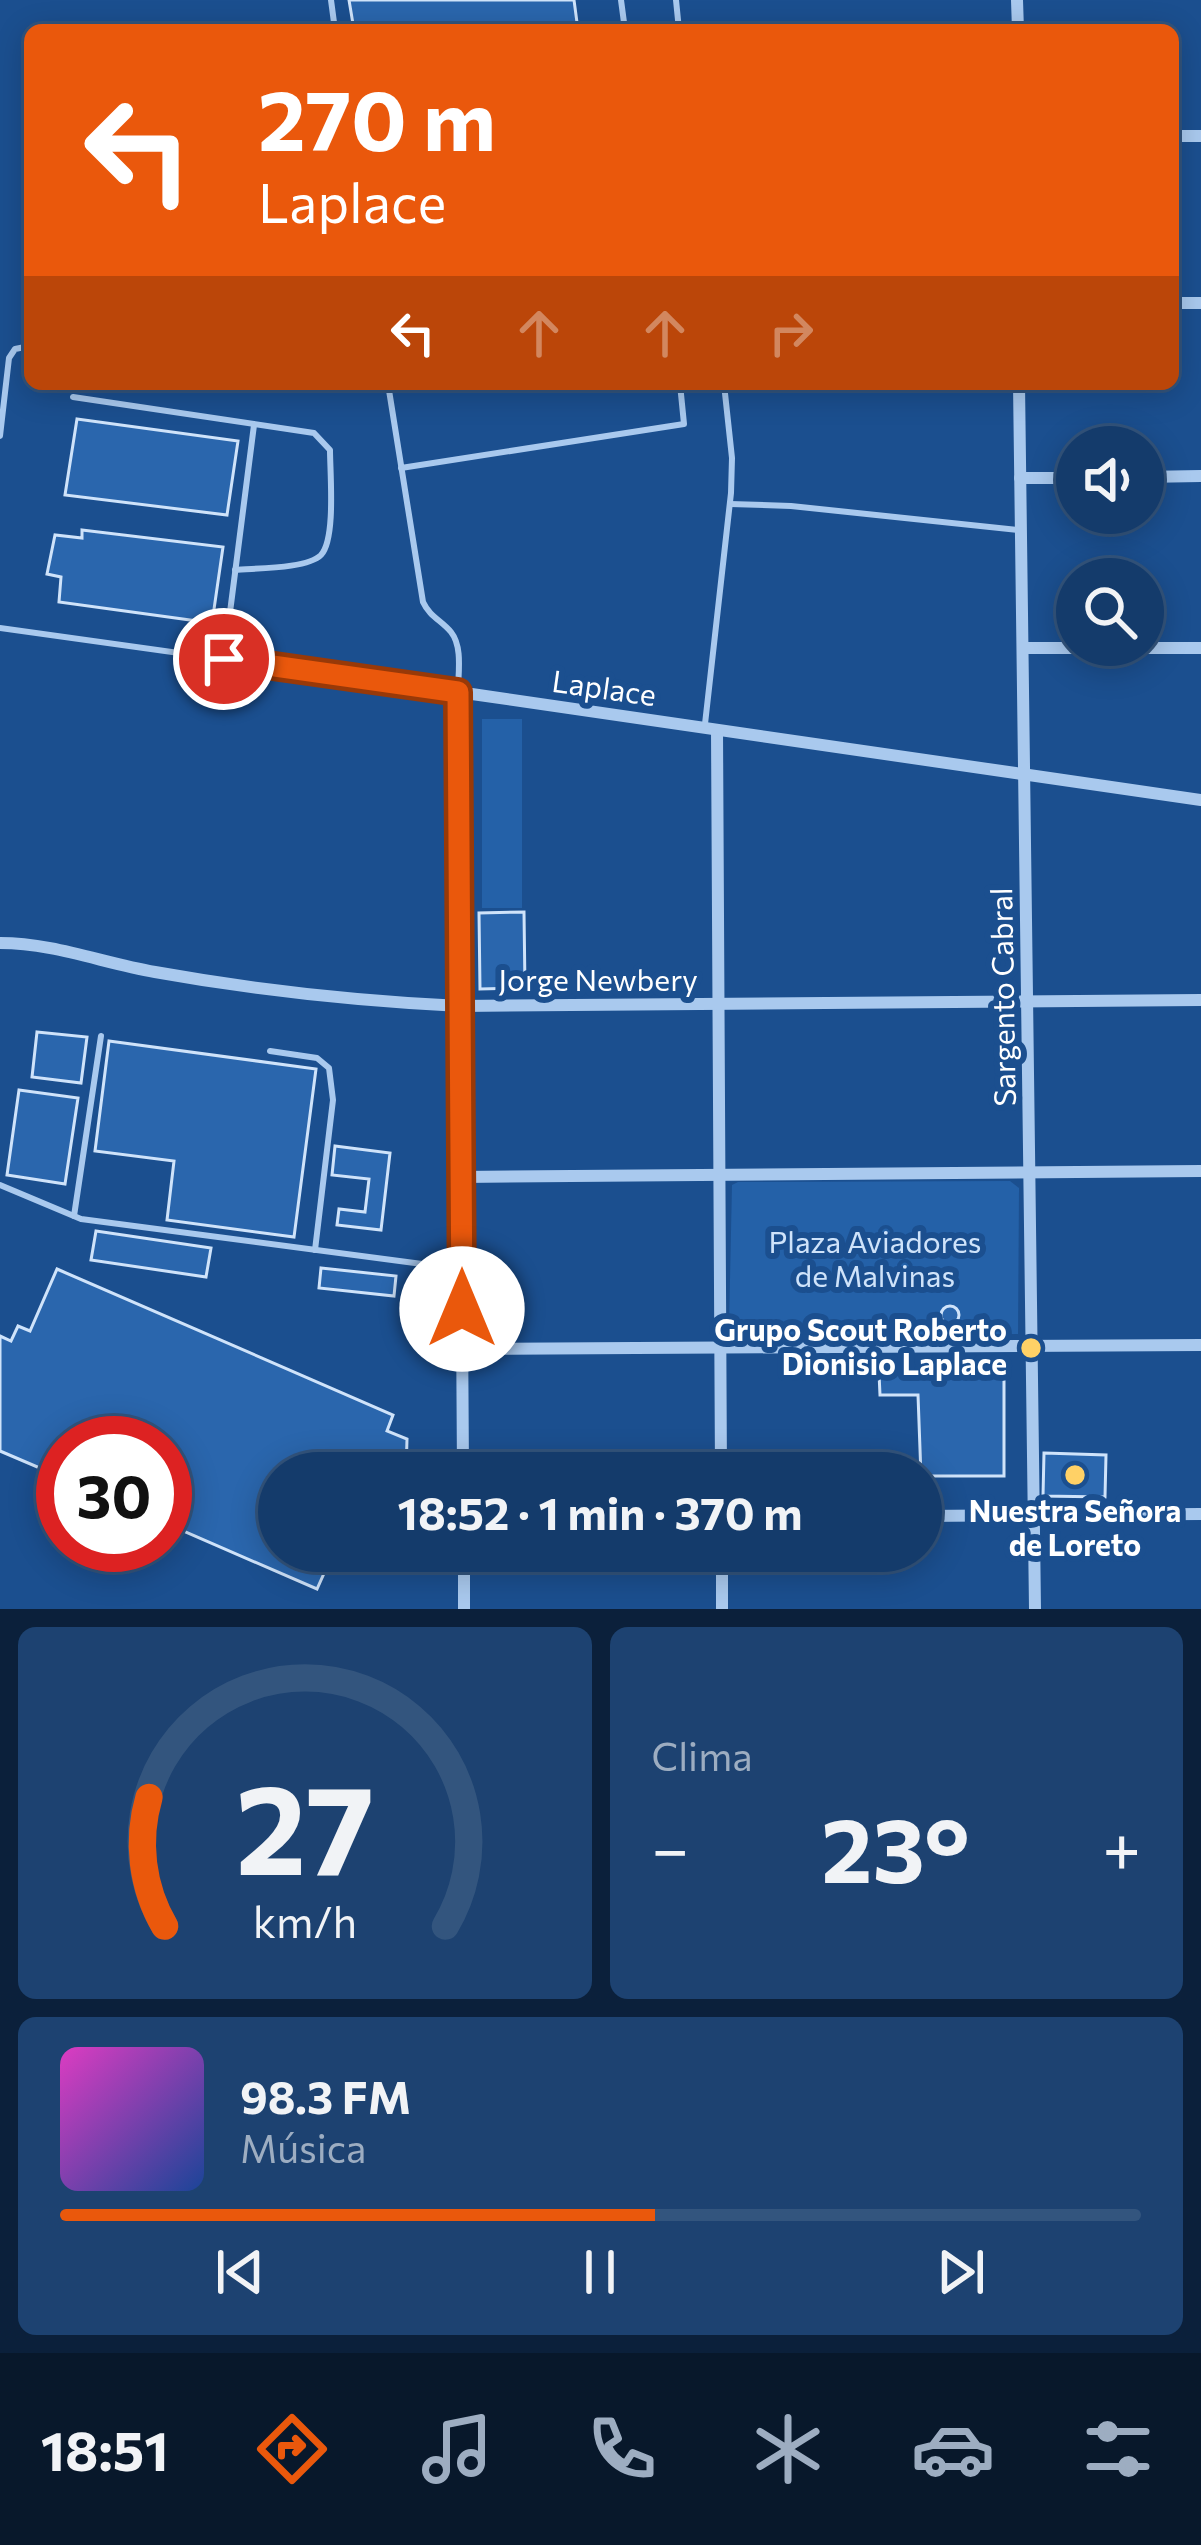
<!DOCTYPE html>
<html lang="es">
<head>
<meta charset="utf-8">
<style>
	:root { --surface:#143b6b; --page:#1d4271; --text:#f1f3f6; --muted:#9dadc1; --line:#33557e; --accent:#ea580c }
	body { margin:0; font-family:Commissioner,sans-serif; background:var(--page); color:var(--text); height:100vh; display:flex; flex-direction:column; font-size:45px; white-space:nowrap }
	* { box-sizing:border-box; margin:0 }
	p { font-size:39px; color:var(--muted) }
	.icon { flex:none; width:66px; height:66px; fill:none; stroke:currentColor; stroke-width:2; stroke-linecap:round; stroke-linejoin:round }
	.map { position:relative; height:1609px; overflow:hidden }
	.drawer { display:flex; flex-direction:column; gap:18px; padding:18px; background:#0b203b; flex:1 }
	.drawer>* { flex:none }
	.banner { position:absolute; left:24px; top:24px; width:1155px; height:366px; border-radius:18px; box-shadow:0 6px 30px #0003,0 0 0 3px var(--line); background:#ea580c; color:#fff; overflow:hidden }
	.buttons { position:absolute; left:1056px; top:426px; display:grid; gap:24px }
	.buttons a { display:grid; place-items:center; width:108px; height:108px; border-radius:50%; background:var(--surface); box-shadow:0 6px 30px #0003,0 0 0 3px var(--line); font-size:60px }
	.speed { position:absolute; left:36px; top:1416px; display:flex; gap:24px; font-size:60px; font-weight:700; text-align:center }
	.speed>* { display:grid; place-content:center; width:156px; height:156px; border-radius:50%; background:var(--surface); box-shadow:0 6px 30px #0003,0 0 0 3px var(--line); line-height:1 }
	.speed .limit { border:18px solid #d22; background:#fff; color:#111 }
	.pin { position:absolute; display:grid; place-items:center; width:102px; height:102px; color:#fff; margin:-51px; border:6px solid #fff; border-radius:50%; box-shadow:0 3px 12px #0007 }
	.me { position:absolute; width:132px; margin:-66px; rotate:0deg; stroke-linejoin:round; filter:drop-shadow(0 0 9px #0008) }
	.turn { display:flex; align-items:center; gap:42px; height:252px; padding:0 36px; font-size:54px }
	.turn .icon { width:156px; height:156px; stroke-width:2.5 }
	.turn b { display:block; font-size:84px; line-height:102px }
	.lanes { display:flex; align-items:center; height:114px; padding:0 36px; background:#0003; justify-content:center; gap:60px; direction:ltr }
	.lanes .off { opacity:.35 }
	.big { font-size:90px; font-weight:700; line-height:1.1 }
	.drawer .card { flex:1; display:flex; flex-direction:column; justify-content:center; gap:18px; min-width:0; padding:0 42px; border-radius:18px; background:var(--page) }
	.drawer .dial { align-items:center; gap:0 }
	.dial svg { height:312px; overflow:visible; fill:none; stroke:var(--line); stroke-width:7; stroke-linecap:round; text-anchor:middle }
	.dial text { fill:var(--text); stroke:none }
	.song { display:flex; align-items:center; gap:36px }
	.cover { width:144px; height:144px; border-radius:18px; background:linear-gradient(135deg,hsl(310 70% 55%),hsl(220 70% 35%)) }
	.played { height:12px; border-radius:6px; background:linear-gradient(90deg,var(--accent) 55%,var(--line) 55%) }
	.keys { display:flex; justify-content:space-around; direction:ltr }
	.heat { display:flex; justify-content:space-between; align-items:center; font-size:66px; direction:ltr }
	.drawer .tiles { flex:1; display:grid; gap:18px; grid-template-columns:1fr 1fr }
	.card:last-child { grid-column:span 2 }
	.trip { position:absolute; left:258px; top:1452px; width:684px; height:120px; border-radius:60px; background:var(--surface); box-shadow:0 6px 30px #0003,0 0 0 3px var(--line); font-weight:700; line-height:120px; text-align:center }
	.tabs { display:flex; height:192px; justify-content:space-around; align-items:center; background:#08182b; color:var(--muted) }
	.tabs .icon { width:84px; height:84px }
	.tabs .active { color:var(--accent) }
	.tabs b { font-size:54px; color:var(--text) }
	.map>svg:first-child { display:block }
</style>
</head>
<body>
<div class="map">
<svg width="1201" height="1609" viewBox="0 0 1201 1609">
	<rect width="100%" height="100%" fill="#1b4f8f"/>
	<g fill="#2461a8">
		<rect x="482" y="719" width="40" height="189"/>
		<path d="M 1010,1181 L 1019,1188 L 1018,1334 L 732,1336 L 729,1327 L 732,1185 L 738,1182 Z"/>
	</g>
	<g fill="#2a66ad" stroke="#cfe3fa" stroke-width="3">
		<path d="M 349,0 L 574,0 L 578,30 L 354,30 Z"/>
		<path d="M 77,419 L 238,441 L 227,515 L 65,495 Z"/>
		<path d="M 82,530 L 223,547 L 212,623 L 59,602 L 61,577 L 47,574 L 55,535 L 82,538 Z"/>
		<path d="M 524,912 L 525,988 L 480,989 L 479,913 Z"/>
		<path d="M 37,1032 L 87,1037 L 81,1083 L 32,1077 Z"/>
		<path d="M 109,1041 L 316,1069 L 294,1237 L 167,1220 L 174,1161 L 95,1151 Z"/>
		<path d="M 19,1090 L 78,1098 L 65,1184 L 7,1175 Z"/>
		<path d="M 335,1146 L 390,1153 L 381,1230 L 337,1225 L 339,1209 L 365,1212 L 369,1179 L 332,1175 Z"/>
		<path d="M 96,1231 L 211,1248 L 206,1277 L 91,1260 Z"/>
		<path d="M 321,1268 L 396,1276 L 394,1296 L 319,1288 Z"/>
		<path d="M 57,1269 L 393,1415 L 387,1431 L 407,1439 L 406,1473 L 374,1460 L 368,1473 L 279,1473 L 279,1551 L 334,1551 L 317,1589 L 165,1523 L 165,1443 L 63,1443 L 63,1478 L 0,1451 L 0,1336 L 11,1341 L 18,1326 L 30,1331 Z"/>
		<circle cx="950" cy="1315" r="9"/>
		<path d="M 879,1373 L 1004,1373 L 1004,1476 L 921,1476 L 918,1395 L 880,1395 Z"/>
		<path d="M 1044,1453 L 1106,1455 L 1105,1497 L 1043,1496 Z"/>
	</g>
	<g fill="none" stroke-linecap="round" stroke-linejoin="round">
		<g stroke="#a9c9ee" stroke-width="6">
			<path d="M 331,0 L 335,30"/>
			<path d="M 621,0 L 625,30"/>
			<path d="M 676,0 L 679,30"/>
			<path d="M 73,397 L 314,433 L 330,450 C 330,473 336,539 321,555 C 307,569 255,568 235,570"/>
			<path d="M 0,436 L 9,358 L 15,349 L 30,346"/>
			<path d="M 401,468 L 684,424 L 680,384"/>
			<path d="M 730,504 L 791,506 L 1019,530"/>
			<path d="M 0,628 L 458,692 C 458,674 463,647 451,632 C 441,620 430,617 423,602 L 388,384"/>
			<path d="M 224,659 L 254,425"/>
			<path d="M 705,724 L 731,493 L 732,458 L 724,384"/>
			<path d="M 270,1051 L 317,1058 L 329,1068 L 333,1100 L 315,1250"/>
			<path d="M 0,1185 L 81,1219 L 460,1269"/>
			<path d="M 74,1216 L 101,1036"/>
		</g>
		<g stroke="#a9c9ee" stroke-width="12">
			<path d="M 1017,0 L 1018,30"/>
			<path d="M 1173,136 L 1201,136"/>
			<path d="M 1173,303 L 1201,303"/>
			<path d="M 1019,384 L 1035,1609"/>
			<path d="M 1143,477 L 1201,476"/>
			<path d="M 1020,478 L 1077,478"/>
			<path d="M 1023,648 L 1201,648"/>
			<path d="M 717,730 L 721,1473"/>
			<path d="M 0,943 C 53,943 103,963 155,972 C 255,990 359,1001 460,1006 L 1201,1000"/>
			<path d="M 461,1177 L 1201,1171"/>
			<path d="M 463,1349 L 1201,1345"/>
			<path d="M 463,1473 L 458,692 L 1201,800"/>
			<path d="M 921,1516 L 1201,1514"/>
			<path d="M 464,1551 L 464,1609"/>
			<path d="M 722,1551 L 722,1609"/>
		</g>
	</g>
	<g fill="none" stroke-linecap="round" stroke-linejoin="round">
		<defs>
			<path id="route" d="M 224,659 L 458,692 L 462,1309"/>
		</defs>
		<use href="#route" stroke="#983908" stroke-width="30"/>
		<use href="#route" stroke="#ea580c" stroke-width="21"/>
	</g>
	<g fill="#ffd166" stroke="#1b4f8f" stroke-width="4.5">
		<circle cx="1031" cy="1348" r="12"/>
		<circle cx="1075" cy="1475" r="12"/>
	</g>
	<g text-anchor="middle" stroke-width="12" stroke-linejoin="round" paint-order="stroke">
		<g font-size="30" fill="#fff" stroke="#1b4f8f">
			<text transform="translate(604 689) rotate(8)" y="10">Laplace</text>
			<text x="598" y="991">Jorge Newbery</text>
			<text transform="translate(1004 997) rotate(-91)" y="10">Sargento Cabral</text>
		</g>
		<g font-size="30" fill="#cfe3fa" stroke="#1b4f8f">
			<text x="875" y="1253">Plaza Aviadores<tspan x="875" dy="34">de Malvinas</tspan></text>
		</g>
		<g font-size="30" font-weight="bold" fill="#fff" stroke="#1b4f8f" text-anchor="end">
			<text x="1007" y="1341">Grupo Scout Roberto<tspan x="1007" dy="34">Dionisio Laplace</tspan></text>
			<text x="1075" y="1522" text-anchor="middle">Nuestra Señora<tspan x="1075" dy="34">de Loreto</tspan></text>
		</g>
	</g>
</svg>
<div class="buttons">
<a><svg class="icon" aria-label="sound" viewBox="0 0 24 24"><path d="M4 9h4l5-4v14l-5-4H4zM17 9q2 3 0 6"/></svg></a>
<a><svg class="icon" aria-label="search" viewBox="0 0 24 24"><circle cx="10" cy="10" r="6"/><path d="M15 15l6 6"/></svg></a>
</div>
<div class="speed"><div class="limit">30</div></div>
<div class="pin" style="left:224px;top:659px;background:#d93025"><svg class="icon" aria-label="arrive" viewBox="0 0 24 24"><path d="M6 21V4h12l-3 4 3 4H6"/></svg></div>
<svg class="me" style="left:462px;top:1309px" viewBox="-20 -20 40 40"><circle r="19" fill="#fff"/><path d="M0-13L10 11 0 6-10 11z" fill="#ea580c"/></svg>
<div class="trip">18:52 · 1 min · 370 m</div>
<div class="banner">
<div class="turn"><svg class="icon" aria-label="left" viewBox="0 0 24 24"><path d="M17 20v-9H6M10 6l-5 5 5 5"/></svg><div><b>270 m</b>Laplace</div></div>
<div class="lanes"><svg class="icon" aria-label="left" viewBox="0 0 24 24"><path d="M17 20v-9H6M10 6l-5 5 5 5"/></svg><svg class="icon off" aria-label="ahead" viewBox="0 0 24 24"><path d="M12 20V5M6 11l6-6 6 6"/></svg><svg class="icon off" aria-label="ahead" viewBox="0 0 24 24"><path d="M12 20V5M6 11l6-6 6 6"/></svg><svg class="icon off" aria-label="right" viewBox="0 0 24 24"><path d="M7 20v-9h11M14 6l5 5-5 5"/></svg></div>
</div>
</div>
<section class="drawer">
<div class="tiles">
<div class="card dial"><svg viewBox="0 0 100 80">
<path d="M14 69A42 42 0 1 1 86 69"/>
<path d="M14 69A42 42 0 0 1 10 36" stroke="#ea580c"/>
<text x="50" y="56" font-size="32" font-weight="700">27</text>
<text x="50" y="72" font-size="11">km/h</text>
</svg></div>
<div class="card"><p>Clima</p>
<div class="heat"><a>−</a><b class="big">23°</b><a>+</a></div>
</div>
<div class="card">
<div class="song"><i class="cover"></i><div><b>98.3 FM</b><p>Música</p></div></div>
<div class="played"></div>
<div class="keys"><svg class="icon" aria-label="previous" viewBox="0 0 24 24"><path d="M18 5L8 12l10 7zM5 5v14"/></svg><svg class="icon" aria-label="pause" viewBox="0 0 24 24"><path d="M8 5v14M16 5v14"/></svg><svg class="icon" aria-label="next" viewBox="0 0 24 24"><path d="M6 5l10 7-10 7zM19 5v14"/></svg></div>
</div>
</div>
</section>
<nav class="tabs">
<b>18:51</b>
<svg class="icon active" aria-label="directions" viewBox="0 0 24 24"><path d="M12 3l9 9-9 9-9-9zM9 14v-3h6M13 9l2 2-2 2"/></svg>
<svg class="icon" aria-label="music" viewBox="0 0 24 24"><path d="M9 18V5l10-2v13"/><circle cx="6" cy="18" r="3"/><circle cx="16" cy="16" r="3"/></svg>
<svg class="icon" aria-label="phone" viewBox="0 0 24 24"><path d="M5 4h4l2 5-3 2q2 4 5 5l2-3 5 2v4C11 20 4 13 5 4z"/></svg>
<svg class="icon" aria-label="climate" viewBox="0 0 24 24"><path d="M12 3v18M4 7l16 10M4 17L20 7"/></svg>
<svg class="icon" aria-label="car" viewBox="0 0 24 24"><path d="M5 17H2v-5l4-1 3-4h7l3 4 3 1v5h-3M9 17h6M6 11h13"/><circle cx="7" cy="17" r="2"/><circle cx="17" cy="17" r="2"/></svg>
<svg class="icon" aria-label="filters" viewBox="0 0 24 24"><path d="M4 7h16M4 17h16"/><circle cx="9" cy="7" r="2"/><circle cx="15" cy="17" r="2"/></svg>
</nav>
</body>
</html>
